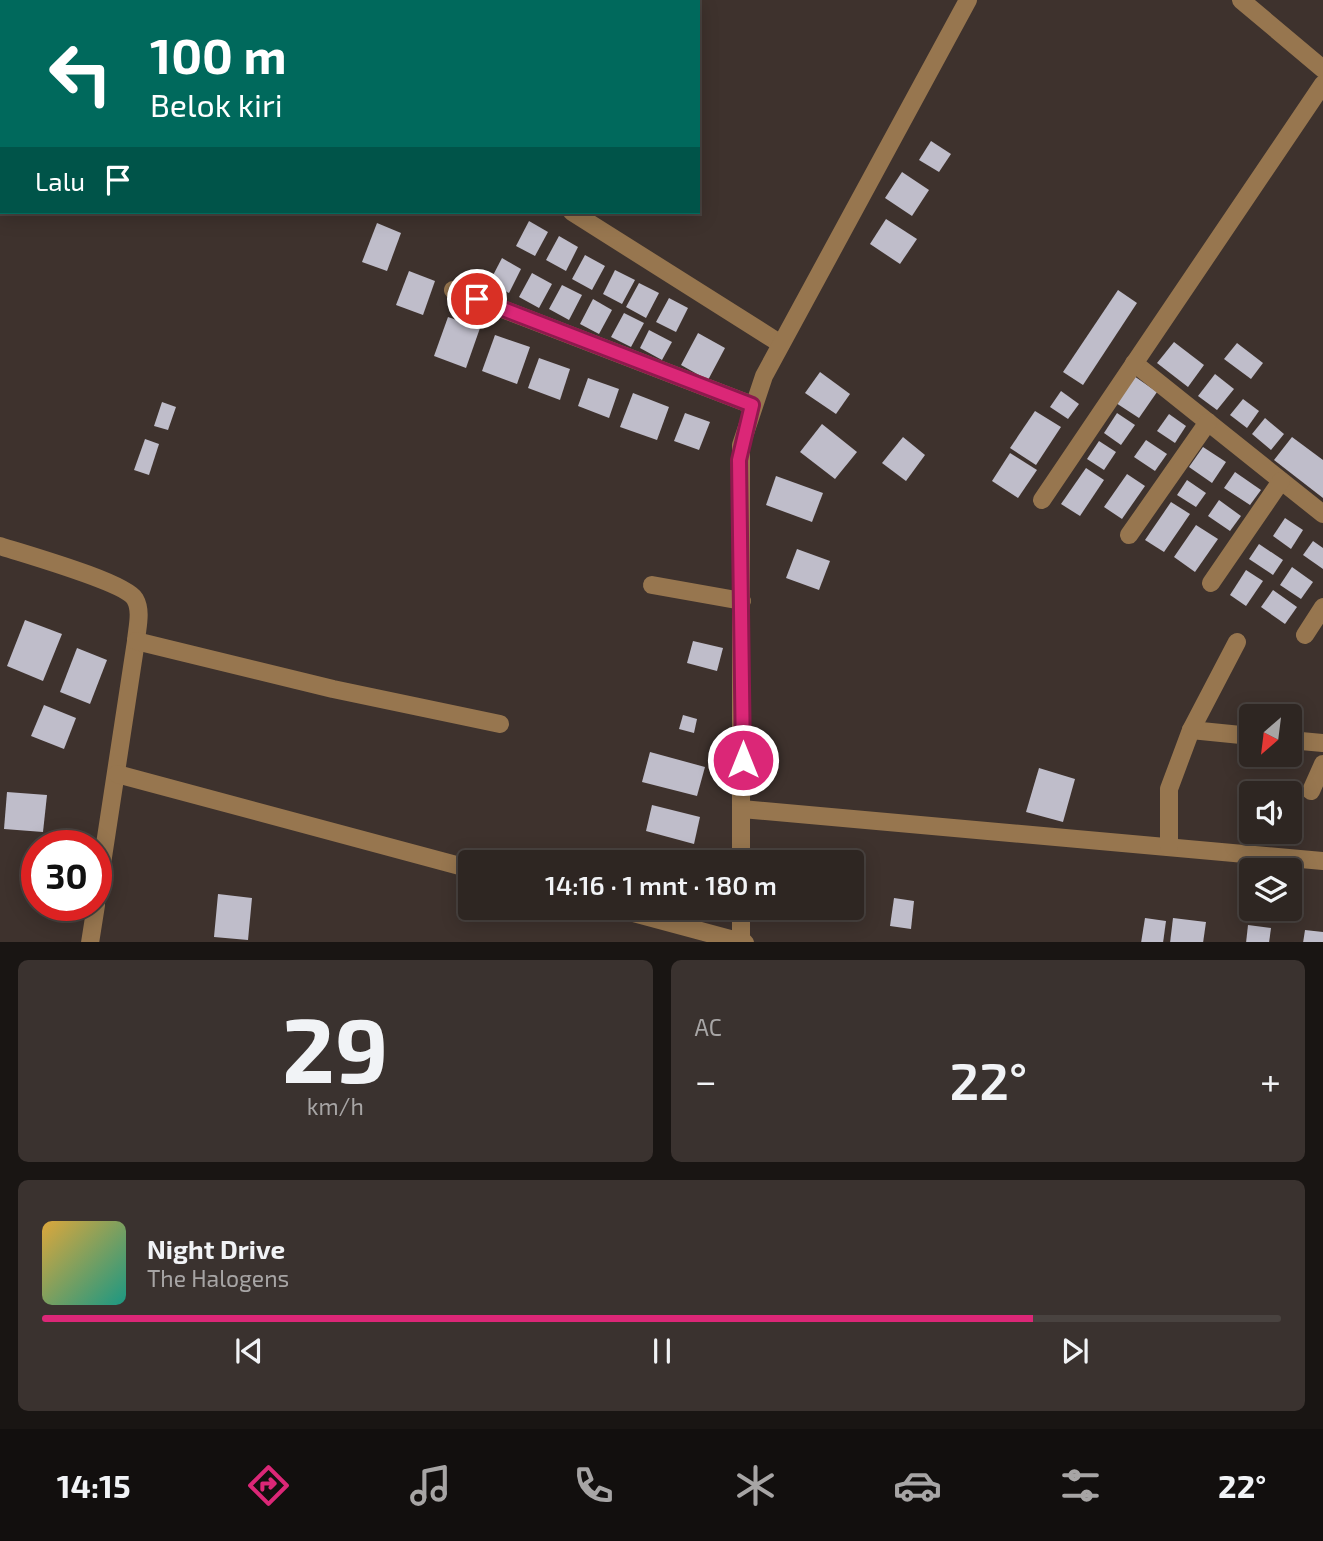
<!DOCTYPE html>
<html lang="id">
<head>
<meta charset="utf-8">
<style>
	:root { --surface:#2e2622; --page:#3a322f; --text:#f1f3f6; --muted:#a7a5a5; --line:#494340; --accent:#db2777 }
	body { margin:0; font-family:"Exo 2",sans-serif; background:var(--page); color:var(--text); height:100vh; display:flex; flex-direction:column; font-size:26px; white-space:nowrap }
	* { box-sizing:border-box; margin:0 }
	p { font-size:23px; color:var(--muted) }
	.icon { flex:none; width:38px; height:38px; fill:none; stroke:currentColor; stroke-width:2; stroke-linecap:round; stroke-linejoin:round }
	.map { position:relative; height:942px; overflow:hidden }
	.details { display:flex; flex-direction:column; gap:18px; padding:18px; background:#191513; flex:1 }
	.details>* { flex:none }
	.guide { position:absolute; left:0px; top:0px; width:700px; height:214px; box-shadow:0 4px 18px #0003,0 0 0 2px var(--line); background:#00695c; color:#fff; overflow:hidden }
	.needle { width:46px; rotate:208deg }
	.buttons { position:absolute; left:1239px; top:704px; display:grid; gap:14px }
	.buttons a { display:grid; place-items:center; width:63px; height:63px; border-radius:7px; background:var(--surface); box-shadow:0 4px 18px #0003,0 0 0 2px var(--line); font-size:35px }
	.speed { position:absolute; left:21px; top:830px; display:flex; gap:14px; font-size:35px; font-weight:700; text-align:center }
	.speed>* { display:grid; place-content:center; width:91px; height:91px; border-radius:50%; background:var(--surface); box-shadow:0 4px 18px #0003,0 0 0 2px var(--line); line-height:1 }
	.speed .limit { border:10px solid #d22; background:#fff; color:#111 }
	.pin { position:absolute; display:grid; place-items:center; width:60px; height:60px; color:#fff; margin:-30px; border:4px solid #fff; border-radius:50%; box-shadow:0 2px 7px #0007 }
	.me { position:absolute; width:77px; margin:-38px; rotate:0deg; stroke-linejoin:round; filter:drop-shadow(0 0 5px #0008) }
	.turn { display:flex; align-items:center; gap:24px; height:147px; padding:0 35px; font-size:32px }
	.turn .icon { width:91px; height:91px; stroke-width:2.5 }
	.turn b { display:block; font-size:49px; line-height:60px }
	.then { display:flex; align-items:center; height:66px; padding:0 35px; background:#0003; gap:14px; font-size:26px }
	.big { font-size:52px; font-weight:600; line-height:1.1 }
	.details .card { flex:1; display:flex; flex-direction:column; justify-content:center; gap:10px; min-width:0; padding:0 24px; border-radius:10px; background:var(--page) }
	.details .dial { align-items:center; gap:0 }
	.dial b { font-size:91px; line-height:1 }
	.song { display:flex; align-items:center; gap:21px }
	.cover { width:84px; height:84px; border-radius:10px; background:linear-gradient(135deg,hsl(40 70% 55%),hsl(170 70% 35%)) }
	.played { height:7px; border-radius:4px; background:linear-gradient(90deg,var(--accent) 80%,var(--line) 80%) }
	.keys { display:flex; justify-content:space-around; direction:ltr }
	.heat { display:flex; justify-content:space-between; align-items:center; font-size:38px; direction:ltr }
	.details .tiles { flex:1; display:grid; gap:18px; grid-template-columns:1fr 1fr }
	.card:last-child { grid-column:span 2 }
	.trip { position:absolute; left:458px; top:850px; width:406px; height:70px; border-radius:7px; background:var(--surface); box-shadow:0 4px 18px #0003,0 0 0 2px var(--line); font-weight:600; line-height:70px; text-align:center }
	.dock { display:flex; height:112px; justify-content:space-around; align-items:center; background:#120f0e; color:var(--muted) }
	.dock .icon { width:49px; height:49px }
	.dock .selected { color:var(--accent) }
	.dock b { font-size:32px; color:var(--text) }
	.map>svg:first-child { display:block }
</style>
</head>
<body>
<div class="map">
<svg width="1323" height="943" viewBox="0 0 1323 943">
	<rect width="100%" height="100%" fill="#3e322d"/>
	<g fill="#bfbdca">
		<path d="M 931,141 L 951,154 L 939,172 L 919,160 Z"/>
		<path d="M 902,172 L 929,190 L 912,216 L 885,198 Z"/>
		<path d="M 886,219 L 917,239 L 900,264 L 870,244 Z"/>
		<path d="M 529,221 L 548,232 L 535,256 L 516,246 Z"/>
		<path d="M 377,223 L 401,233 L 387,271 L 362,262 Z"/>
		<path d="M 559,236 L 578,247 L 566,271 L 546,260 Z"/>
		<path d="M 585,255 L 605,266 L 592,290 L 572,279 Z"/>
		<path d="M 502,258 L 521,269 L 509,293 L 489,283 Z"/>
		<path d="M 615,270 L 635,280 L 622,304 L 603,294 Z"/>
		<path d="M 409,271 L 435,281 L 423,315 L 396,305 Z"/>
		<path d="M 532,273 L 552,284 L 539,308 L 519,297 Z"/>
		<path d="M 639,283 L 659,293 L 646,318 L 626,307 Z"/>
		<path d="M 562,285 L 582,295 L 569,320 L 549,309 Z"/>
		<path d="M 1118,290 L 1137,303 L 1083,385 L 1063,372 Z"/>
		<path d="M 669,298 L 688,308 L 676,332 L 656,322 Z"/>
		<path d="M 593,299 L 612,310 L 599,334 L 580,324 Z"/>
		<path d="M 624,313 L 644,323 L 631,347 L 611,337 Z"/>
		<path d="M 448,317 L 480,328 L 466,368 L 434,356 Z"/>
		<path d="M 649,330 L 672,342 L 662,360 L 640,348 Z"/>
		<path d="M 698,333 L 725,348 L 708,380 L 681,365 Z"/>
		<path d="M 495,335 L 530,347 L 517,384 L 482,371 Z"/>
		<path d="M 1174,342 L 1204,365 L 1188,387 L 1157,363 Z"/>
		<path d="M 1237,343 L 1263,363 L 1251,379 L 1224,359 Z"/>
		<path d="M 539,358 L 570,369 L 560,400 L 528,388 Z"/>
		<path d="M 820,372 L 850,394 L 836,414 L 805,393 Z"/>
		<path d="M 1215,374 L 1234,389 L 1217,410 L 1198,396 Z"/>
		<path d="M 1134,376 L 1157,392 L 1139,418 L 1116,403 Z"/>
		<path d="M 588,378 L 619,389 L 609,418 L 578,406 Z"/>
		<path d="M 1061,391 L 1079,404 L 1068,419 L 1050,407 Z"/>
		<path d="M 633,393 L 669,407 L 657,440 L 620,427 Z"/>
		<path d="M 1243,399 L 1259,411 L 1247,428 L 1230,415 Z"/>
		<path d="M 162,402 L 176,407 L 168,430 L 154,426 Z"/>
		<path d="M 1035,411 L 1061,427 L 1036,465 L 1010,448 Z"/>
		<path d="M 685,413 L 710,422 L 699,450 L 674,441 Z"/>
		<path d="M 1117,413 L 1135,425 L 1121,445 L 1104,433 Z"/>
		<path d="M 1169,414 L 1186,426 L 1175,443 L 1157,431 Z"/>
		<path d="M 1265,418 L 1284,434 L 1271,450 L 1252,434 Z"/>
		<path d="M 822,424 L 857,452 L 835,479 L 800,452 Z"/>
		<path d="M 903,437 L 925,455 L 906,481 L 882,463 Z"/>
		<path d="M 1292,437 L 1323,460 L 1323,498 L 1274,460 Z"/>
		<path d="M 145,439 L 159,444 L 149,475 L 134,470 Z"/>
		<path d="M 1146,440 L 1167,454 L 1155,471 L 1134,457 Z"/>
		<path d="M 1099,441 L 1116,452 L 1104,470 L 1087,459 Z"/>
		<path d="M 1203,447 L 1226,462 L 1212,483 L 1189,467 Z"/>
		<path d="M 1010,453 L 1037,470 L 1018,498 L 992,481 Z"/>
		<path d="M 1086,468 L 1104,480 L 1080,516 L 1061,504 Z"/>
		<path d="M 1235,472 L 1261,490 L 1250,505 L 1224,488 Z"/>
		<path d="M 1127,474 L 1145,486 L 1122,519 L 1104,507 Z"/>
		<path d="M 776,476 L 823,493 L 812,522 L 766,505 Z"/>
		<path d="M 1187,480 L 1206,493 L 1196,507 L 1177,495 Z"/>
		<path d="M 1219,500 L 1241,516 L 1230,531 L 1208,516 Z"/>
		<path d="M 1171,502 L 1190,514 L 1164,552 L 1145,540 Z"/>
		<path d="M 1285,518 L 1303,530 L 1291,549 L 1273,536 Z"/>
		<path d="M 1196,525 L 1218,539 L 1195,572 L 1174,557 Z"/>
		<path d="M 1313,541 L 1323,548 L 1323,569 L 1303,555 Z"/>
		<path d="M 1259,544 L 1283,560 L 1273,575 L 1249,559 Z"/>
		<path d="M 797,549 L 830,561 L 819,590 L 786,578 Z"/>
		<path d="M 1292,567 L 1313,582 L 1301,599 L 1280,585 Z"/>
		<path d="M 1246,570 L 1263,581 L 1246,606 L 1230,595 Z"/>
		<path d="M 1273,590 L 1297,607 L 1285,624 L 1261,607 Z"/>
		<path d="M 25,620 L 62,634 L 43,681 L 7,666 Z"/>
		<path d="M 693,641 L 723,648 L 717,671 L 687,663 Z"/>
		<path d="M 77,648 L 107,660 L 90,704 L 60,692 Z"/>
		<path d="M 44,705 L 76,718 L 64,749 L 31,736 Z"/>
		<path d="M 683,715 L 697,719 L 694,733 L 679,729 Z"/>
		<path d="M 650,752 L 705,767 L 697,796 L 642,782 Z"/>
		<path d="M 1039,768 L 1075,779 L 1063,822 L 1026,812 Z"/>
		<path d="M 7,792 L 47,795 L 43,832 L 4,829 Z"/>
		<path d="M 652,805 L 700,817 L 694,844 L 646,831 Z"/>
		<path d="M 806,848 L 824,851 L 823,863 L 803,863 Z"/>
		<path d="M 218,894 L 252,898 L 248,940 L 214,937 Z"/>
		<path d="M 894,898 L 914,901 L 911,929 L 890,926 Z"/>
		<path d="M 793,908 L 827,908 L 825,922 L 791,917 Z"/>
		<path d="M 1145,918 L 1166,921 L 1163,943 L 1141,943 Z"/>
		<path d="M 1173,918 L 1206,922 L 1203,943 L 1170,943 Z"/>
		<path d="M 1248,925 L 1271,928 L 1269,943 L 1246,943 Z"/>
		<path d="M 1305,930 L 1323,932 L 1323,943 L 1303,943 Z"/>
	</g>
	<g fill="none" stroke-linecap="round" stroke-linejoin="round">
		<g stroke="#97764f" stroke-width="18">
			<path d="M 206,0 L 211,2"/>
			<path d="M 1241,0 L 1323,69"/>
			<path d="M 572,212 L 781,344"/>
			<path d="M 453,290 L 752,405"/>
			<path d="M 1134,363 L 1323,514"/>
			<path d="M 1042,500 L 1323,84"/>
			<path d="M 1129,535 L 1208,422"/>
			<path d="M 0,546 C 24,554 125,582 135,599 C 142,611 137,628 136,641 L 96,903"/>
			<path d="M 1211,583 L 1281,481"/>
			<path d="M 652,585 L 742,601"/>
			<path d="M 1305,635 L 1323,607"/>
			<path d="M 136,641 L 333,689 L 500,724"/>
			<path d="M 1191,730 L 1251,736"/>
			<path d="M 1290,740 L 1323,743"/>
			<path d="M 117,774 L 471,869"/>
			<path d="M 1311,791 L 1323,764"/>
			<path d="M 742,809 L 1323,861"/>
			<path d="M 1169,847 L 1169,789 L 1191,730 L 1237,642"/>
			<path d="M 741,863 L 741,445 L 764,376 L 968,0"/>
			<path d="M 615,908 L 745,943"/>
			<path d="M 90,943 L 96,905"/>
			<path d="M 741,943 L 741,908"/>
		</g>
	</g>
	<g fill="none" stroke-linecap="round" stroke-linejoin="round">
		<defs>
			<path id="route" d="M 477,299 L 752,405 L 739,460 L 743,760"/>
		</defs>
		<use href="#route" stroke="#8e194d" stroke-width="18"/>
		<use href="#route" stroke="#db2777" stroke-width="12"/>
	</g>
</svg>
<div class="buttons">
<a><svg class="needle" viewBox="-14 -14 28 28"><path d="M0-13l5 13h-10z" fill="#e53935"/><path d="M0 13l5-13h-10z" fill="#a7a5a5"/></svg></a>
<a><svg class="icon" aria-label="sound" viewBox="0 0 24 24"><path d="M4 9h4l5-4v14l-5-4H4zM17 9q2 3 0 6"/></svg></a>
<a><svg class="icon" aria-label="layers" viewBox="0 0 24 24"><path d="M12 4l9 5-9 5-9-5zM3 14l9 5 9-5"/></svg></a>
</div>
<div class="speed"><div class="limit">30</div></div>
<div class="pin" style="left:477px;top:299px;background:#d93025"><svg class="icon" aria-label="arrive" viewBox="0 0 24 24"><path d="M6 21V4h12l-3 4 3 4H6"/></svg></div>
<svg class="me" style="left:743px;top:760px" viewBox="-20 -20 40 40"><circle r="17" fill="#db2777" stroke="#fff" stroke-width="3"/><path d="M0-11L8 9 0 5-8 9z" fill="#fff"/></svg>
<div class="trip">14:16 · 1 mnt · 180 m</div>
<div class="guide">
<div class="turn"><svg class="icon" aria-label="left" viewBox="0 0 24 24"><path d="M17 20v-9H6M10 6l-5 5 5 5"/></svg><div><b>100 m</b>Belok kiri</div></div>
<div class="then">Lalu<svg class="icon" aria-label="arrive" viewBox="0 0 24 24"><path d="M6 21V4h12l-3 4 3 4H6"/></svg></div>
</div>
</div>
<section class="details">
<div class="tiles">
<div class="card dial"><b>29</b><p>km/h</p></div>
<div class="card"><p>AC</p>
<div class="heat"><a>−</a><b class="big">22°</b><a>+</a></div>
</div>
<div class="card">
<div class="song"><i class="cover"></i><div><b>Night Drive</b><p>The Halogens</p></div></div>
<div class="played"></div>
<div class="keys"><svg class="icon" aria-label="previous" viewBox="0 0 24 24"><path d="M18 5L8 12l10 7zM5 5v14"/></svg><svg class="icon" aria-label="pause" viewBox="0 0 24 24"><path d="M8 5v14M16 5v14"/></svg><svg class="icon" aria-label="next" viewBox="0 0 24 24"><path d="M6 5l10 7-10 7zM19 5v14"/></svg></div>
</div>
</div>
</section>
<nav class="dock">
<b>14:15</b>
<svg class="icon selected" aria-label="directions" viewBox="0 0 24 24"><path d="M12 3l9 9-9 9-9-9zM9 14v-3h6M13 9l2 2-2 2"/></svg>
<svg class="icon" aria-label="music" viewBox="0 0 24 24"><path d="M9 18V5l10-2v13"/><circle cx="6" cy="18" r="3"/><circle cx="16" cy="16" r="3"/></svg>
<svg class="icon" aria-label="phone" viewBox="0 0 24 24"><path d="M5 4h4l2 5-3 2q2 4 5 5l2-3 5 2v4C11 20 4 13 5 4z"/></svg>
<svg class="icon" aria-label="climate" viewBox="0 0 24 24"><path d="M12 3v18M4 7l16 10M4 17L20 7"/></svg>
<svg class="icon" aria-label="car" viewBox="0 0 24 24"><path d="M5 17H2v-5l4-1 3-4h7l3 4 3 1v5h-3M9 17h6M6 11h13"/><circle cx="7" cy="17" r="2"/><circle cx="17" cy="17" r="2"/></svg>
<svg class="icon" aria-label="filters" viewBox="0 0 24 24"><path d="M4 7h16M4 17h16"/><circle cx="9" cy="7" r="2"/><circle cx="15" cy="17" r="2"/></svg>
<b>22°</b>
</nav>
</body>
</html>
